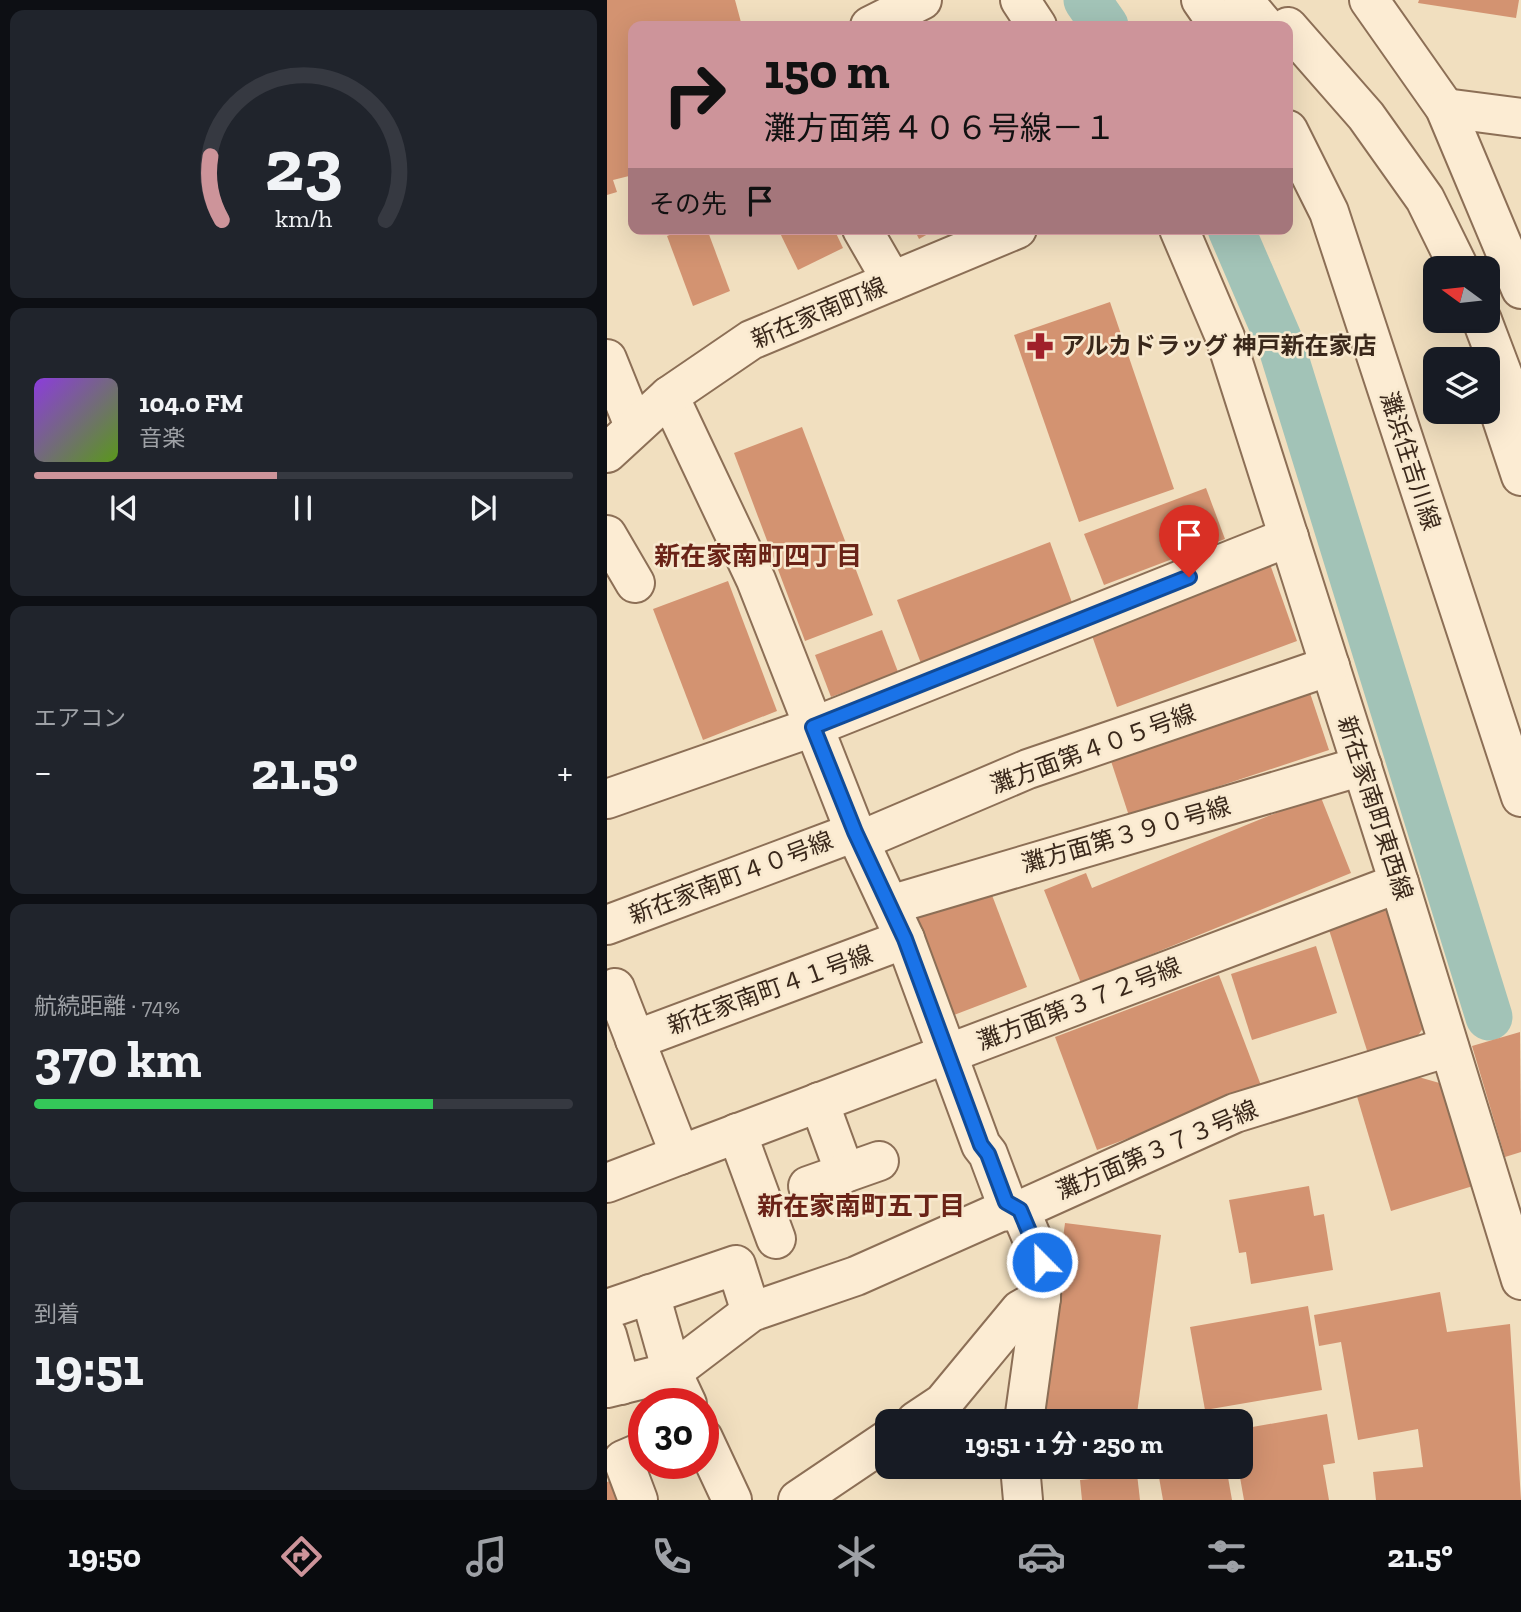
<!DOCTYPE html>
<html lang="ja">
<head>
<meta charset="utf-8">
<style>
	:root { --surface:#171b24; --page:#20242c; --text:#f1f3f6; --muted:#9ea1a6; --line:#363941; --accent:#cd949a }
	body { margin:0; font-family:"Zilla Slab","Noto Sans JP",serif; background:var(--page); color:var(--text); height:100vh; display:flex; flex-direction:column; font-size:26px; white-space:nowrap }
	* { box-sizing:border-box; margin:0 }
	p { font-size:23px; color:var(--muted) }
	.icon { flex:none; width:38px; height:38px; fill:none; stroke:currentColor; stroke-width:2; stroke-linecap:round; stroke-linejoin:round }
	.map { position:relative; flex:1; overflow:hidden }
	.panel { display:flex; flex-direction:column; gap:10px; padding:10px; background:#0d0f14; width:607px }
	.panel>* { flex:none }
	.banner { position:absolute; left:21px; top:21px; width:665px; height:214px; border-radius:14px; box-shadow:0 7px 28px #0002; background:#cd949a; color:#111; overflow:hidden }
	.needle { width:46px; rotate:285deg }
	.fabs { position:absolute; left:816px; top:256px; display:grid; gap:14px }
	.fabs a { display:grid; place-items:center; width:77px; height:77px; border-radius:14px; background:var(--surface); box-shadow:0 7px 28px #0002; font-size:35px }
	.speed { position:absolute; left:21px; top:1388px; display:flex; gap:14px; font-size:35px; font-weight:700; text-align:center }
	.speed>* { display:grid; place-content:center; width:91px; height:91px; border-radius:50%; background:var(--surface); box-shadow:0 7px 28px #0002; line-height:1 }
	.speed .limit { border:10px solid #d22; background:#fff; color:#111 }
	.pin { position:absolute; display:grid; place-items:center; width:60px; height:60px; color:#fff; margin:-72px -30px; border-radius:50% 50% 50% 0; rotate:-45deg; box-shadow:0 0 7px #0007 }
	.pin .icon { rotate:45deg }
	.me { position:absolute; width:77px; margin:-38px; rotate:337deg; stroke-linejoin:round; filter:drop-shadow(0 0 5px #0008) }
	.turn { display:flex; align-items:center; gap:24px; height:147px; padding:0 21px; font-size:32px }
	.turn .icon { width:91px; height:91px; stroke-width:2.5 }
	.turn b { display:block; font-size:49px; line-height:60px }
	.then { display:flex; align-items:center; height:66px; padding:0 21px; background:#0003; gap:14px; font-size:26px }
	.big { font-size:52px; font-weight:700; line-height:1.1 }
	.panel .card { flex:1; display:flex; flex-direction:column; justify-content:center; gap:10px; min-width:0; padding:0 24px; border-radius:14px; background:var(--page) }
	.panel .dial { align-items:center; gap:0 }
	.dial svg { height:182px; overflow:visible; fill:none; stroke:var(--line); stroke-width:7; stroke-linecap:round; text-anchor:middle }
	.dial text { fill:var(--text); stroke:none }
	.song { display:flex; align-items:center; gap:21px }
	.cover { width:84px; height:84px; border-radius:10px; background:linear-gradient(135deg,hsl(270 70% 55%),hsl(90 70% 35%)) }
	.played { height:7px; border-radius:4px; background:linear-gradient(90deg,var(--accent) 45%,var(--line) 45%) }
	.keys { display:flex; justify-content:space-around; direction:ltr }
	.heat { display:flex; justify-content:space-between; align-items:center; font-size:38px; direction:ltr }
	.charge { height:10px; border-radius:5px; background:linear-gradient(90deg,#34c759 74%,var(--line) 0) }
	.trip { position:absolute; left:268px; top:1409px; width:378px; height:70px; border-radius:14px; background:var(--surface); box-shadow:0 7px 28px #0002; font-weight:700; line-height:70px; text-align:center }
	.dock { display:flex; height:112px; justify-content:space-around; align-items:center; background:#090b0e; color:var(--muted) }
	.dock .icon { width:49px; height:49px }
	.dock .current { color:var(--accent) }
	.dock b { font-size:32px; color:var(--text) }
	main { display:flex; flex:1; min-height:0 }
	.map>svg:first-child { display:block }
</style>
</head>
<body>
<main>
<section class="panel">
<div class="card dial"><svg viewBox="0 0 100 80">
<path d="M14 69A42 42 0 1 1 86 69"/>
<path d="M14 69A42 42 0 0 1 9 41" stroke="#cd949a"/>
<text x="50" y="56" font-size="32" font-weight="700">23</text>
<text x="50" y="72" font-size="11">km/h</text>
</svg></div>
<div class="card">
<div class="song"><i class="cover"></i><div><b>104.0 FM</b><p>音楽</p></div></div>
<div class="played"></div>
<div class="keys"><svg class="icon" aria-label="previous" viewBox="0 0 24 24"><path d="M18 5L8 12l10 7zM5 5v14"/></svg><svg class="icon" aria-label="pause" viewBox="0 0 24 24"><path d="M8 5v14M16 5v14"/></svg><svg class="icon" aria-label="next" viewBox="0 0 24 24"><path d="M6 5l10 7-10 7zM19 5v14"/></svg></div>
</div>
<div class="card"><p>エアコン</p>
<div class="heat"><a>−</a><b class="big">21.5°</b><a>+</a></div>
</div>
<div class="card"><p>航続距離 · 74%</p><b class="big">370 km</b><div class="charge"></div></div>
<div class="card"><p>到着</p><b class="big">19:51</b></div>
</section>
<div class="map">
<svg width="914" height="1500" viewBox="0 0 914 1500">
	<rect width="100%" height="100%" fill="#f1dfbf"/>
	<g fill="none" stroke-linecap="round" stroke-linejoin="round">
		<g stroke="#a2c3b7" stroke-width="47">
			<path d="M 480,0 L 498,26"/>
			<path d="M 624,229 L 674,345 L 882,1017"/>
		</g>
	</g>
	<g fill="#d39371">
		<path d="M 0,0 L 128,0 L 135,26 L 26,26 L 26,175 L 6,180 L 10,192 L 0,195 Z"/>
		<path d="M 812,0 L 912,0 L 909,18 L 811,3 Z"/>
		<path d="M 78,229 L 100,229 L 123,291 L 86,306 L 60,236 Z"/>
		<path d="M 171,229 L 227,229 L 236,248 L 191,270 Z"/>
		<path d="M 307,229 L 330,229 L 312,239 Z"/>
		<path d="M 503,302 L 567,489 L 472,522 L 407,335 Z"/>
		<path d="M 195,427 L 266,615 L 198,641 L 127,453 Z"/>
		<path d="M 599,488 L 618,539 L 497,585 L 477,534 Z"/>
		<path d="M 443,542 L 467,608 L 315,666 L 290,600 Z"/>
		<path d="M 663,564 L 690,641 L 510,707 L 483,630 Z"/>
		<path d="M 121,581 L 170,711 L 96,740 L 46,609 Z"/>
		<path d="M 275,630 L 291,672 L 224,697 L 208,655 Z"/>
		<path d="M 701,687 L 722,750 L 522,816 L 501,752 Z"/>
		<path d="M 713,795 L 744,873 L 474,983 L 437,890 L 479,873 L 485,888 Z"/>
		<path d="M 380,882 L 420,987 L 347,1015 L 306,910 Z"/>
		<path d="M 755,902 L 785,912 L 819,1024 L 805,1044 L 762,1057 L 718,917 Z"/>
		<path d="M 709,946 L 730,1013 L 645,1040 L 624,974 Z"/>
		<path d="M 612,975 L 655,1088 L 490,1150 L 448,1037 Z"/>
		<path d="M 913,1032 L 914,1152 L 898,1157 L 865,1046 Z"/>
		<path d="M 808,1076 L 836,1084 L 866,1186 L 784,1211 L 749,1093 Z"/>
		<path d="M 702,1186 L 707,1216 L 717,1214 L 726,1270 L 644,1284 L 639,1252 L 632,1253 L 622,1200 Z"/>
		<path d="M 458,1223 L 554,1235 L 529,1421 L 512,1421 L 433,1410 Z"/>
		<path d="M 833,1292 L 840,1332 L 903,1324 L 914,1500 L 769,1500 L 766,1472 L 816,1467 L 811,1429 L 751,1440 L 734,1342 L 712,1346 L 707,1315 Z"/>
		<path d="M 701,1306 L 715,1390 L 598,1410 L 583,1327 Z"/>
		<path d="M 720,1414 L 728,1463 L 716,1465 L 722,1500 L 637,1500 L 631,1466 L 634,1466 L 634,1429 Z"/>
		<path d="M 550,1466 L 619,1466 L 625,1500 L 556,1500 Z"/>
		<path d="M 530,1474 L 533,1500 L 475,1500 L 473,1480 Z"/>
		<path d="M 8,1479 L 15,1500 L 0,1500 L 0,1482 Z"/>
	</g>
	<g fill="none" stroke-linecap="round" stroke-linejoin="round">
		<defs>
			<g id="minor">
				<path d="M 413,0 L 430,26"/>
				<path d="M 594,0 L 612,26"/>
				<path d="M 636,0 L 658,26"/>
				<path d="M 762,0 L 838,108 L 914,289"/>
				<path d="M 263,26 L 315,0"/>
				<path d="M 681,27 L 759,116 L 818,199 L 852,268"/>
				<path d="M 838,108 L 914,118"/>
				<path d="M 681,130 L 722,212 L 914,797"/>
				<path d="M 255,229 L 285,281"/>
				<path d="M 572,229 L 618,337 L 792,883 L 914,1280"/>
				<path d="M 875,320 L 914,423"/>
				<path d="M 0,359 L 27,426"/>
				<path d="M 62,396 L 149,580 L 248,832 L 298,939 L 374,1145 L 381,1154 L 399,1202 L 413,1210 L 435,1262 L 434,1298 L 417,1421"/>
				<path d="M 888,398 L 914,476"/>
				<path d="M 0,453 L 62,396 L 144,340 L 410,229"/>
				<path d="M 0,535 L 28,583"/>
				<path d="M 0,799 L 206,727 L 682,537"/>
				<path d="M 252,841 L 421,769 L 723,666"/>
				<path d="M 283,905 L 755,766"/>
				<path d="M 0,925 L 248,832"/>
				<path d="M 0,992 L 8,988 L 73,1155 L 0,1183"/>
				<path d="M 28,1040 L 298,939"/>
				<path d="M 212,1102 L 238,1173"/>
				<path d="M 130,1133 L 169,1239"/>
				<path d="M 73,1155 L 792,883"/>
				<path d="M 201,1186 L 272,1161"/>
				<path d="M 43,1294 L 65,1372 L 80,1404"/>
				<path d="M 0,1309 L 129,1265 L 144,1312"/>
				<path d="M 0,1335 L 14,1385"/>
				<path d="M 0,1388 L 65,1372 L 144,1312 L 249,1276 L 393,1212 L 413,1210 L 628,1113 L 842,1047"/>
				<path d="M 309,1421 L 336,1403 L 413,1310 L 434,1298"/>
				<path d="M 96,1438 L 125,1500"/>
				<path d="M 413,1466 L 416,1500"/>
				<path d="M 31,1500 L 16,1460 L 37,1451"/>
				<path d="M 191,1500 L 280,1440"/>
			</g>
		</defs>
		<use href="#minor" stroke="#8c6f56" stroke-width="42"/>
		<use href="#minor" stroke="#fcecd3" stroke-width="38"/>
	</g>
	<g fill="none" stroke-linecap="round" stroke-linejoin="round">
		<defs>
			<path id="route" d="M 435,1262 L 413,1210 L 399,1202 L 381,1154 L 374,1145 L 298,939 L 248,832 L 206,727 L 582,577"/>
		</defs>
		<use href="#route" stroke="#114b97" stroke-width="18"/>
		<use href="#route" stroke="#1a73e8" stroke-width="12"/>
	</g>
	<defs>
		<symbol id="pharmacy-bare" viewBox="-9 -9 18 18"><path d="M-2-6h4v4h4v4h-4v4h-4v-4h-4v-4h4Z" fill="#a0212a" stroke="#f8e9cf" stroke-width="2.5" paint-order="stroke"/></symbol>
	</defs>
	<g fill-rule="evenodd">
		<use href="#pharmacy-bare" x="414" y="327" width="38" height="38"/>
	</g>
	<g text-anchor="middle" stroke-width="5" stroke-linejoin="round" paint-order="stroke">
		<g font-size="24" fill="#3a281b" stroke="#f8e9cf">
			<text transform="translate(212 313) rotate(-23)" y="8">新在家南町線</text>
			<text transform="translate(803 461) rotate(72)" y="8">灘浜住吉川線</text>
			<text transform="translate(486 749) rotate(-20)" y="8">灘方面第４０５号線</text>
			<text transform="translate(768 808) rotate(72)" y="8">新在家南町東西線</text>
			<text transform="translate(519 835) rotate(-16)" y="8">灘方面第３９０号線</text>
			<text transform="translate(124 878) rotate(-21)" y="8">新在家南町４０号線</text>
			<text transform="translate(163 990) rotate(-20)" y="8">新在家南町４１号線</text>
			<text transform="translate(472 1004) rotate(-21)" y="8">灘方面第３７２号線</text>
			<text transform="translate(550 1150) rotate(-23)" y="8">灘方面第３７３号線</text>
		</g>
		<g font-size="24" font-weight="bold" fill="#3a281b" stroke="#f8e9cf" text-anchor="start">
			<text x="454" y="354">アルカドラッグ 神戸新在家店</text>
		</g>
		<g font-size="26" font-weight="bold" fill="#6a2317" stroke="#f8e9cf">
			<text x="151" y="565">新在家南町四丁目</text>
			<text x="254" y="1215">新在家南町五丁目</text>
		</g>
	</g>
</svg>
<div class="fabs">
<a><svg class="needle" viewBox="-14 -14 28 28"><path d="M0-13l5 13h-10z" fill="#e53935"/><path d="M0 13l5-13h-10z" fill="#9ea1a6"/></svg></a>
<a><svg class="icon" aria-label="layers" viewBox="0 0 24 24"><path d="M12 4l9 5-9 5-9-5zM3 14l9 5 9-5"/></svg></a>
</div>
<div class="speed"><div class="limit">30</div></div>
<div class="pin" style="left:582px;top:577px;background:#d93025"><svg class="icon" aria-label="arrive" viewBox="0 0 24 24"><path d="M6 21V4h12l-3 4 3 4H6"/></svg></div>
<svg class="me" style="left:435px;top:1262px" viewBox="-20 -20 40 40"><circle r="17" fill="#1a73e8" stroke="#fff" stroke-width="3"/><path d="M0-11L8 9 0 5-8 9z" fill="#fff"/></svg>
<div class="trip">19:51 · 1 分 · 250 m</div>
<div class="banner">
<div class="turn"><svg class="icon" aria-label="right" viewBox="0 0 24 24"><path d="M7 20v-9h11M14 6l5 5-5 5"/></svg><div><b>150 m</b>灘方面第４０６号線－１</div></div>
<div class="then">その先<svg class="icon" aria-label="arrive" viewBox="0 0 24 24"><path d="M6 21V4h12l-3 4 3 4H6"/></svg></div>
</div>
</div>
</main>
<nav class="dock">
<b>19:50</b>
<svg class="icon current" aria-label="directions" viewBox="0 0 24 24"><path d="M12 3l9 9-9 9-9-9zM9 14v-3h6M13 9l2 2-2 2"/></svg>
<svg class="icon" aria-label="music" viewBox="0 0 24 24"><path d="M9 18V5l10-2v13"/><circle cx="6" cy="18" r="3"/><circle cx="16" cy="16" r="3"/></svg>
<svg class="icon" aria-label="phone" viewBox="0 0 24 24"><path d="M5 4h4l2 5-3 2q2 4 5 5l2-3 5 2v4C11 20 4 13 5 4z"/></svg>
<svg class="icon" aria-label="climate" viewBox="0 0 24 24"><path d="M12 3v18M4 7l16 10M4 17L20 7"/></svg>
<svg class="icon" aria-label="car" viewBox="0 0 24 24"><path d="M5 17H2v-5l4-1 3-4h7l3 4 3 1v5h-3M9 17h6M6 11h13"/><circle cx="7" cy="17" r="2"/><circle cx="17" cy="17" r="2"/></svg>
<svg class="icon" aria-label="filters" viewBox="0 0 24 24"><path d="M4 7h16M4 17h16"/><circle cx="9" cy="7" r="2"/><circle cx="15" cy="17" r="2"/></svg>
<b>21.5°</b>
</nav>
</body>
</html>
